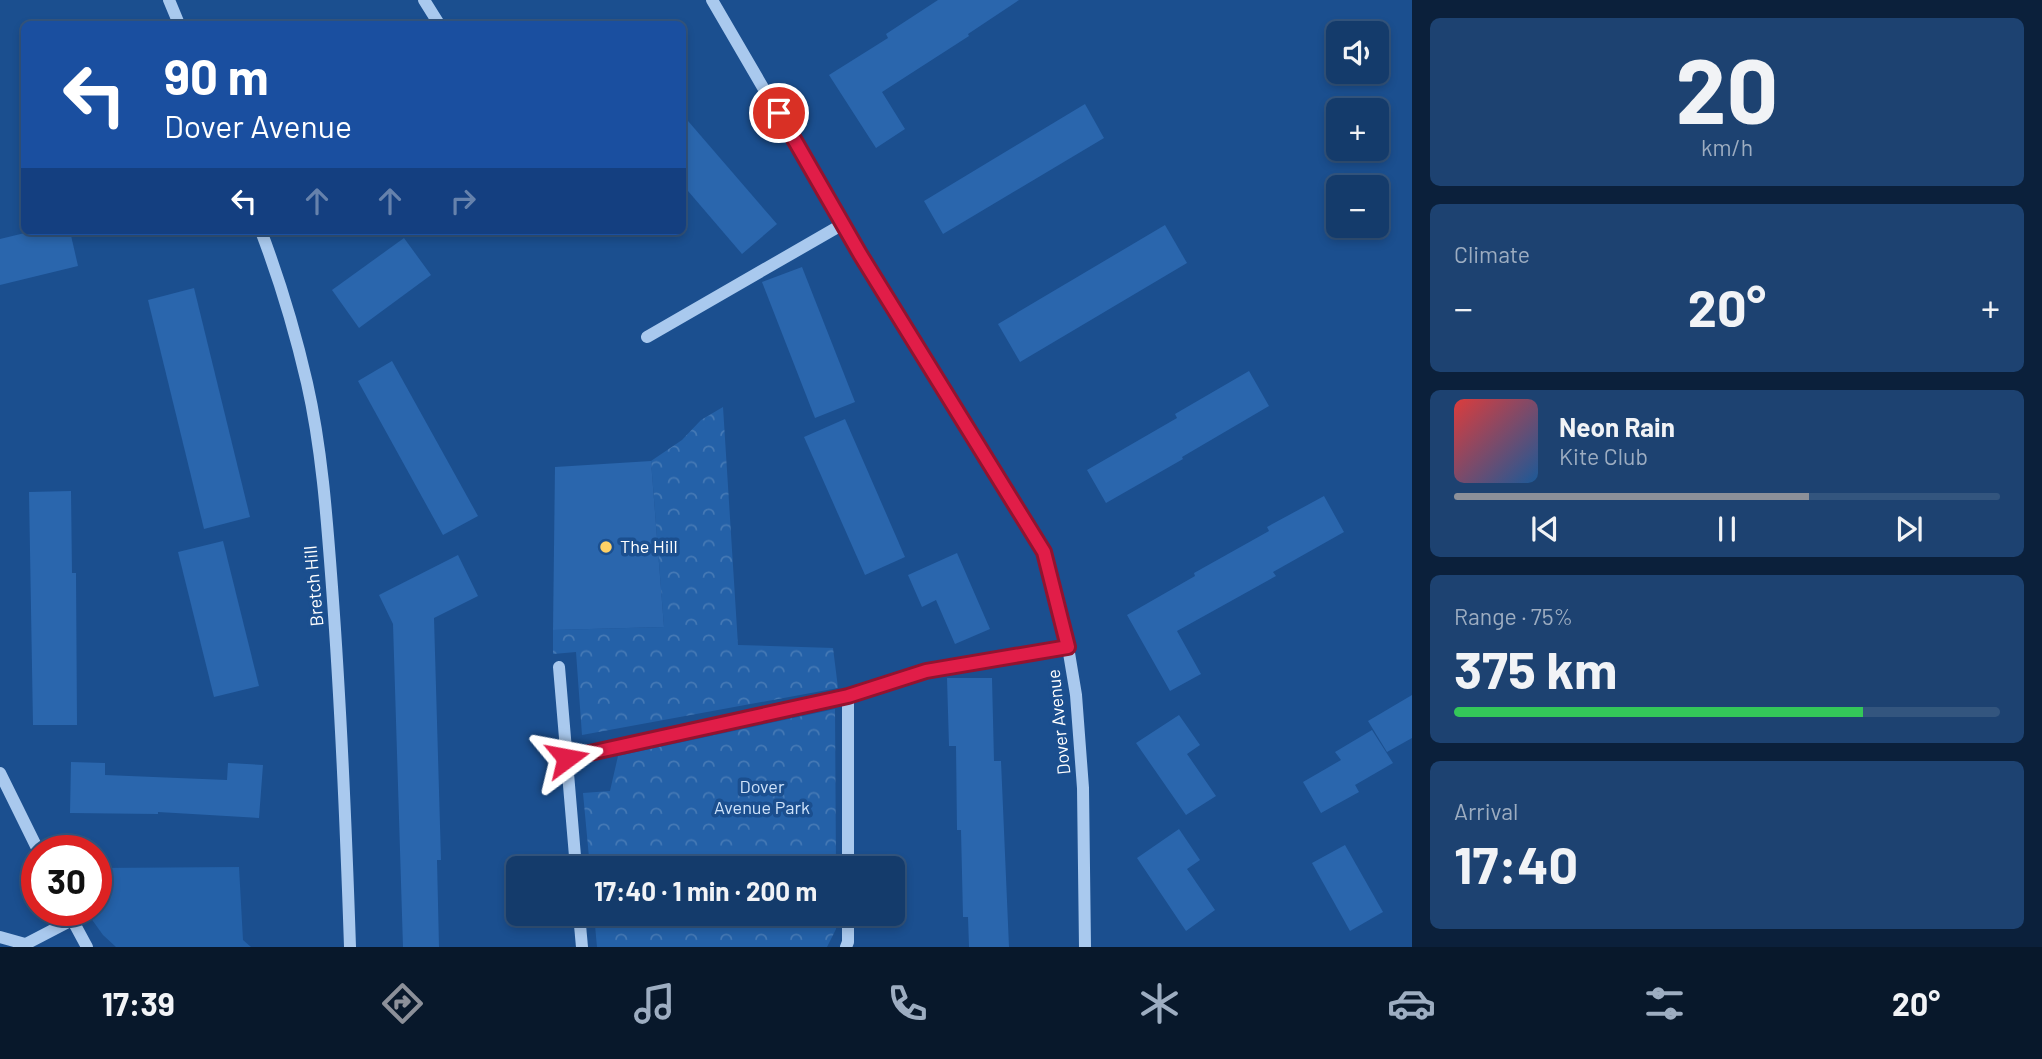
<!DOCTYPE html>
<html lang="en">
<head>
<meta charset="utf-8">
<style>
	:root { --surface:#143b6b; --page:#1d4271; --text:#f1f3f6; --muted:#9dadc1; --line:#33557e; --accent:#8c9099 }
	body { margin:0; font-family:Barlow,sans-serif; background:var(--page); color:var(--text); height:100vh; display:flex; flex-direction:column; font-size:26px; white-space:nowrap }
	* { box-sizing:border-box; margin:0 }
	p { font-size:23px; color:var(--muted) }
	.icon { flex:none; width:38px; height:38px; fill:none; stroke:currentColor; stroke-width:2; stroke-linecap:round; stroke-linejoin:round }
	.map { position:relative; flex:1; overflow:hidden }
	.drawer { display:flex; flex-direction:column; gap:18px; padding:18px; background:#0b203b; width:630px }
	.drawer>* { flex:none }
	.top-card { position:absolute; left:21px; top:21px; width:665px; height:214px; border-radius:10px; box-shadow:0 4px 10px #0003,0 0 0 2px var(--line); background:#1a4fa0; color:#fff; overflow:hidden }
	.fabs { position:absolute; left:1326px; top:21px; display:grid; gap:14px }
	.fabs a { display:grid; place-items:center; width:63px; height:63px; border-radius:10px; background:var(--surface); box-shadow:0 4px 10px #0003,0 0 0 2px var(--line); font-size:35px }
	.speed { position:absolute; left:21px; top:835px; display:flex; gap:14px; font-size:35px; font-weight:700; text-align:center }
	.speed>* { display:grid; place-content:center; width:91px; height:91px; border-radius:50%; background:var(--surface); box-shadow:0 4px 10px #0003,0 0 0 2px var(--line); line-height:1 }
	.speed .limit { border:10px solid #d22; background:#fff; color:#111 }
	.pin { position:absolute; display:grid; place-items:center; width:60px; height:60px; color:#fff; margin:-30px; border:4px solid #fff; border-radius:50%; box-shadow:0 2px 7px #0007 }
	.me { position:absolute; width:77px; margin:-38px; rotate:77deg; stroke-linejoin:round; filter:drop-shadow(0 0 5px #0008) }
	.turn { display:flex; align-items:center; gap:24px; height:147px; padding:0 28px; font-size:32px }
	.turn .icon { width:91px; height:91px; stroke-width:2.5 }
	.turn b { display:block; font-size:49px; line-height:60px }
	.lanes { display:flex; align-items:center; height:66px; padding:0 28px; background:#0003; justify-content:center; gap:35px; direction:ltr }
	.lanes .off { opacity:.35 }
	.big { font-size:52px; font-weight:700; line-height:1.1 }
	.drawer .widget { flex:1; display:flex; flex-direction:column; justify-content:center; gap:10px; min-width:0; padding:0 24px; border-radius:10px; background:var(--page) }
	.drawer .dial { align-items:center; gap:0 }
	.dial b { font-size:91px; line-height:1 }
	.song { display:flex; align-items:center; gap:21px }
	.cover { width:84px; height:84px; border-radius:10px; background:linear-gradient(135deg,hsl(0 70% 55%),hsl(210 70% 35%)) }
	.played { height:7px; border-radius:4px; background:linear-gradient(90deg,var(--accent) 65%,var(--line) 65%) }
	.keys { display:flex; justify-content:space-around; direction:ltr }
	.heat { display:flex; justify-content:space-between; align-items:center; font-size:38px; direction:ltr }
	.charge { height:10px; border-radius:5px; background:linear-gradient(90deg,#34c759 75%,var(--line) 0) }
	.trip { position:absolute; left:506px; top:856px; width:399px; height:70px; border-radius:10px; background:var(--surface); box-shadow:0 4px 10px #0003,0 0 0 2px var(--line); font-weight:700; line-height:70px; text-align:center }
	.tab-bar { display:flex; height:112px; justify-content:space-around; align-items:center; background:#08182b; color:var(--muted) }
	.tab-bar .icon { width:49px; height:49px }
	.tab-bar .selected { color:var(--accent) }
	.tab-bar b { font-size:32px; color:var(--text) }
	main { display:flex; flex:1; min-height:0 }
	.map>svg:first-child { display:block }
</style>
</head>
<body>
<main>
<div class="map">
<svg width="1412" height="947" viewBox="0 0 1412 947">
	<defs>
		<pattern id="forest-crowns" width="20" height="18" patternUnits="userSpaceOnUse" patternTransform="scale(1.75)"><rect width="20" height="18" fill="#2461a8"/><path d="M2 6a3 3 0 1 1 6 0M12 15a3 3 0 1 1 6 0" fill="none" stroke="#4579b5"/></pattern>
	</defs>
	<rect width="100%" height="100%" fill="#1b4f8f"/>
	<path fill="#2461a8" d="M 239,867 L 243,940 L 251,947 L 116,947 L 103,935 L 85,910 L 96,910 L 96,868 Z"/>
	<g fill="url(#forest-crowns)">
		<path d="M 723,407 L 738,645 L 833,648 L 838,688 L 582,735 L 576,652 L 553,654 L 553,630 L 664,627 L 651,461 L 682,440 L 701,420 Z"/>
		<path d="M 835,709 L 836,868 L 590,868 L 583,793 L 610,791 L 618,756 Z"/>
		<path d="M 594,914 L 836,914 L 836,929 L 827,947 L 597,947 Z"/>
	</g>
	<g fill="#2a66ad">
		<path d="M 938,0 L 1019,0 L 968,34 L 969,36 L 882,92 L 905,129 L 876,148 L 829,75 L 888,38 L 886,34 Z"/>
		<path d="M 1085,104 L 1104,138 L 943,234 L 924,201 Z"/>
		<path d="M 682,114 L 777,224 L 742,254 L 682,184 Z"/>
		<path d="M 1165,225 L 1187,263 L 1020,362 L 998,324 Z"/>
		<path d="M 33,231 L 70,231 L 78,266 L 0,285 L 0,239 Z"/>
		<path d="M 404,238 L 431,275 L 359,328 L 332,290 Z"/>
		<path d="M 802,267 L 855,402 L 815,418 L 762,282 Z"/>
		<path d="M 194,288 L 250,517 L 204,529 L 148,300 Z"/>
		<path d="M 392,361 L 478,516 L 443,535 L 358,381 Z"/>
		<path d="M 1249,371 L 1269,406 L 1182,457 L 1183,459 L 1106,503 L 1087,470 L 1177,418 L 1175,414 Z"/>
		<path d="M 845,419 L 905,557 L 865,575 L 804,437 Z"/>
		<path d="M 651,461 L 664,627 L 553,630 L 555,467 Z"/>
		<path d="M 71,491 L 72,573 L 76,573 L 77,725 L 33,725 L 29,492 Z"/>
		<path d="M 1324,496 L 1344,532 L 1273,572 L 1276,576 L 1177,631 L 1201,674 L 1170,691 L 1127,615 L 1195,576 L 1194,573 L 1269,531 L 1267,527 Z"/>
		<path d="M 223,541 L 259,686 L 214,697 L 178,552 Z"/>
		<path d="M 957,553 L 990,629 L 955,644 L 936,600 L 922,607 L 908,575 Z"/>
		<path d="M 458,555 L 478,596 L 434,618 L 441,860 L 437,860 L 439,947 L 403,947 L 393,624 L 379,595 Z"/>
		<path d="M 947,678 L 992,678 L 994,761 L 1001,761 L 1009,947 L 969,947 L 968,917 L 963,917 L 961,830 L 957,830 L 956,746 L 949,746 Z"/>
		<path d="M 1412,695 L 1412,738 L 1387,752 L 1368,721 Z"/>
		<path d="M 1179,715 L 1200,745 L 1187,754 L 1216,796 L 1186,815 L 1136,743 Z"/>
		<path d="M 1372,730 L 1393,763 L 1355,785 L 1354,783 L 1359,792 L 1321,813 L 1303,782 L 1341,760 L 1335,752 Z"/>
		<path d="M 71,762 L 105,763 L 105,775 L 227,780 L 228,763 L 263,765 L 259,818 L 158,812 L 158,814 L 70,813 Z"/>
		<path d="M 1179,829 L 1200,860 L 1187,869 L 1215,910 L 1186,931 L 1137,858 Z"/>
		<path d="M 1345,845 L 1383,912 L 1350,931 L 1312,863 Z"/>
	</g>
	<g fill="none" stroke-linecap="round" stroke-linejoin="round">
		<g stroke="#a9c9ee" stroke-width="12">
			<path d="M 169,0 L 179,24"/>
			<path d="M 424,0 L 439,24"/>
			<path d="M 712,0 L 860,254 L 1044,553 L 1068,647 L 1076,695 L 1083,788 L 1085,947"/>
			<path d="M 261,231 C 280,281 295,331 307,383 C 322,449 327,520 332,587 C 341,707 346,827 350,947"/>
			<path d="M 647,337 L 843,224"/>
			<path d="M 559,667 L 576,868"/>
			<path d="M 848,696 L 848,868"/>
			<path d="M 567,758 L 848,696 L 926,671 L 1068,647"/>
			<path d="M 0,773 L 38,850"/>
			<path d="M 67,910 L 87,947"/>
			<path d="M 579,914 L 582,947"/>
			<path d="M 0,937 L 25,944"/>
			<path d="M 20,947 L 72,920"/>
			<path d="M 846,947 L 848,942 L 848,914"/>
		</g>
	</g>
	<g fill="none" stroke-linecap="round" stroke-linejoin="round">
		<defs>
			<path id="route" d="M 567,758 L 848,696 L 926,671 L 1068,647 L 1044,552 L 860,254 L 779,113"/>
		</defs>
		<use href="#route" stroke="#92132f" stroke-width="18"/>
		<use href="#route" stroke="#e11d48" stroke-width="12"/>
	</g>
	<circle fill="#ffd166" stroke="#1b4f8f" stroke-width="2.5" cx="606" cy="547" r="7"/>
	<g text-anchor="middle" stroke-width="7" stroke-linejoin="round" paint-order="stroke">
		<g font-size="18" fill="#fff" stroke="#1b4f8f" text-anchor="start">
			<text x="620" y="553">The Hill</text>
		</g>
		<g font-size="18" fill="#fff" stroke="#1b4f8f">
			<text transform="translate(314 586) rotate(-95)" y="6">Bretch Hill</text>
			<text transform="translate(1059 722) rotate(-96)" y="6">Dover Avenue</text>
		</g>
		<g font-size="18" fill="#cfe3fa" stroke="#1b4f8f">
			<text x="762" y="793">Dover<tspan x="762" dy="21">Avenue Park</tspan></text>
		</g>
	</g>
</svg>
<div class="fabs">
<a><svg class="icon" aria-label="sound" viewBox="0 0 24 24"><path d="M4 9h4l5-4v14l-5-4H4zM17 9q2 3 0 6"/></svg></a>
<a>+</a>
<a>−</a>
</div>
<div class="speed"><div class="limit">30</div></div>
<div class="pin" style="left:779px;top:113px;background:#d93025"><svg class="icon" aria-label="arrive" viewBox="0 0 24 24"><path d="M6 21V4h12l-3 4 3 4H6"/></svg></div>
<svg class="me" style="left:567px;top:758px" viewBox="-20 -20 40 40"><path d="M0-17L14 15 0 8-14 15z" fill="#e11d48" stroke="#fff" stroke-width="4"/></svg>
<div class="trip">17:40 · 1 min · 200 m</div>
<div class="top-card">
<div class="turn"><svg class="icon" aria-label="left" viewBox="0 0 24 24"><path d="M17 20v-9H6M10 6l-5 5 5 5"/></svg><div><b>90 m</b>Dover Avenue</div></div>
<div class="lanes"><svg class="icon" aria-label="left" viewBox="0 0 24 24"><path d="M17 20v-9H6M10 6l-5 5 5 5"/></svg><svg class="icon off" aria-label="ahead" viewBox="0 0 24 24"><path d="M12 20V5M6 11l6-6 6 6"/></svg><svg class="icon off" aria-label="ahead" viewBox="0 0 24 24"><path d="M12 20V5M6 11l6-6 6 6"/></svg><svg class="icon off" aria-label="right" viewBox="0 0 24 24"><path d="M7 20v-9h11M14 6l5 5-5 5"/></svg></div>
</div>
</div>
<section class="drawer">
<div class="widget dial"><b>20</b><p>km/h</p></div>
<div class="widget"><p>Climate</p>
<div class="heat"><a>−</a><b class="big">20°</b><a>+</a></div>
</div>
<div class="widget">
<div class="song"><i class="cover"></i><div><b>Neon Rain</b><p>Kite Club</p></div></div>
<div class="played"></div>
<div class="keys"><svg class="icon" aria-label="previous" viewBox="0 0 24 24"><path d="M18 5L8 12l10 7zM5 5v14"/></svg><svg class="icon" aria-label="pause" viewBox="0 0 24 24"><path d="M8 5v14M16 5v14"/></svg><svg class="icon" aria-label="next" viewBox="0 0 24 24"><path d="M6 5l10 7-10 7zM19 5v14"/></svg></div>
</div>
<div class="widget"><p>Range · 75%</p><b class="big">375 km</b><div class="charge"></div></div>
<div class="widget"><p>Arrival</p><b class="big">17:40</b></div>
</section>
</main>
<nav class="tab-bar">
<b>17:39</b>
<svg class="icon selected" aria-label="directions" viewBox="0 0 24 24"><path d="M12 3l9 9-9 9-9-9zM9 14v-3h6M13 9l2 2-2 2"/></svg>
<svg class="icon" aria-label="music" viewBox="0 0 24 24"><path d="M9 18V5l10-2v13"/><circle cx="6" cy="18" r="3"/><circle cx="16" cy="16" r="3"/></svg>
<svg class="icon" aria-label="phone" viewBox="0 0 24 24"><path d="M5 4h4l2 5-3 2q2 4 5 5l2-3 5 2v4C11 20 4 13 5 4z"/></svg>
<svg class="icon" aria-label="climate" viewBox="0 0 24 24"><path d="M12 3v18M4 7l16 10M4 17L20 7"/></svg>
<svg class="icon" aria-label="car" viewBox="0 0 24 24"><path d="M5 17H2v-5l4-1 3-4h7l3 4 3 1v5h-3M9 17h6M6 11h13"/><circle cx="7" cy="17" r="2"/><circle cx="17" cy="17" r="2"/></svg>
<svg class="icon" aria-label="filters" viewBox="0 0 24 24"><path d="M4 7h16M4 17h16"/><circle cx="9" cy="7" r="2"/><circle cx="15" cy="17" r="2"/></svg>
<b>20°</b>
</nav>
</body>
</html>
